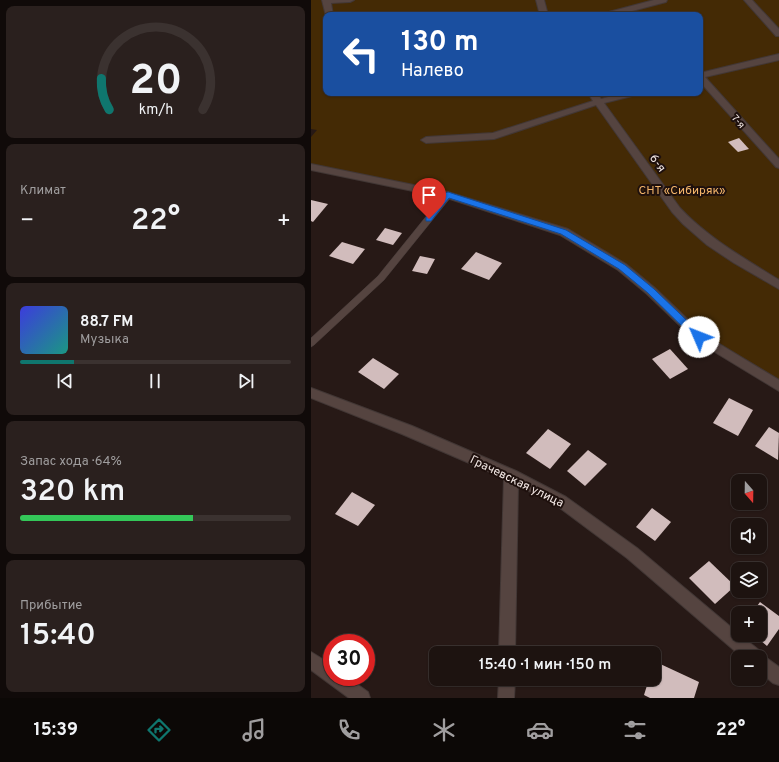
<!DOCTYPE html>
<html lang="ru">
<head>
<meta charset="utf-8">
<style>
	:root { --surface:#1d1310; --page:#2a201e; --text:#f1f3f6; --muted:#a09e9f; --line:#3b3230; --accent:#0f766e }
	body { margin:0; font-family:Overpass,sans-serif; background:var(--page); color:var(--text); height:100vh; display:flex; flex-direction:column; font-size:15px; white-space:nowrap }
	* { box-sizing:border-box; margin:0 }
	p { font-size:13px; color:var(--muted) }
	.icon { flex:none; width:22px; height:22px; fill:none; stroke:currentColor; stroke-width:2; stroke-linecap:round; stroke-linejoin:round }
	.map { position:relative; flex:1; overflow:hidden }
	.details { display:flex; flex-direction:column; gap:6px; padding:6px; background:#100a09; width:311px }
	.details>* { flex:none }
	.banner { position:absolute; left:12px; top:12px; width:380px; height:84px; border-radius:8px; box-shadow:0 1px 3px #0004,0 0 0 1px var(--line); background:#1a4fa0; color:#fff; overflow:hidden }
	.needle { width:26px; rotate:160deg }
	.buttons { position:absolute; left:420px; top:474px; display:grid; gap:8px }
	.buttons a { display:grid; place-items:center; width:36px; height:36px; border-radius:8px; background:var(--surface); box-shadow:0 1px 3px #0004,0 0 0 1px var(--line); font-size:20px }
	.speed { position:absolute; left:12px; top:634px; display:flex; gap:8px; font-size:20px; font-weight:700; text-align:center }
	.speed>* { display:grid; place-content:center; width:52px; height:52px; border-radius:50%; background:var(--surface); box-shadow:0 1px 3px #0004,0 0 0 1px var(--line); line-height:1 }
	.speed .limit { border:6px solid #d22; background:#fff; color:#111 }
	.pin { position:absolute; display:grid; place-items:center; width:34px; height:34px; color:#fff; margin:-41px -17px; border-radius:50% 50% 50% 0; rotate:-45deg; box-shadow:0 0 4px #0007 }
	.pin .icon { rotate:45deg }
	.me { position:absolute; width:44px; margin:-22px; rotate:314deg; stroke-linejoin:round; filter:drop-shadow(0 0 3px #0008) }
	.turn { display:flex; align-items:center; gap:14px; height:84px; padding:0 12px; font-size:18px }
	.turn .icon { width:52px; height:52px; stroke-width:2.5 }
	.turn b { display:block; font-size:28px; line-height:34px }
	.big { font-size:30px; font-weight:600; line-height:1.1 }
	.details .widget { flex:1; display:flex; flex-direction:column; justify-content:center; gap:6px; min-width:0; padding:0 14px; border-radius:8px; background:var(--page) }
	.details .dial { align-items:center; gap:0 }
	.dial svg { height:104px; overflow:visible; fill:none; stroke:var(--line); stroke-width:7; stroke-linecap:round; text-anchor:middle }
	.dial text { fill:var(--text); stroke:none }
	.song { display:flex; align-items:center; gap:12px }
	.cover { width:48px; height:48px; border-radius:6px; background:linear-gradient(135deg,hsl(240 70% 55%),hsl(170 70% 35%)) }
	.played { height:4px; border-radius:2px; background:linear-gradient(90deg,var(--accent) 20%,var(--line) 20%) }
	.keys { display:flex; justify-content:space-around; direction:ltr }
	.heat { display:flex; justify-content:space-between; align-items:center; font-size:22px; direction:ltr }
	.charge { height:6px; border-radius:3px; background:linear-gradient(90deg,#34c759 64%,var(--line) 0) }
	.trip { position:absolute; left:118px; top:646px; width:232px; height:40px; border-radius:8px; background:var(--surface); box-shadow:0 1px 3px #0004,0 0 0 1px var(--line); font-weight:600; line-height:40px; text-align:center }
	.dock { display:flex; height:64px; justify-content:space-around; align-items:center; background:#0c0806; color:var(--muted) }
	.dock .icon { width:28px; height:28px }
	.dock .selected { color:var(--accent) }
	.dock b { font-size:18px; color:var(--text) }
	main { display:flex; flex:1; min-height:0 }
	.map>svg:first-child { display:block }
</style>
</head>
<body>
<main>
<section class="details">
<div class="widget dial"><svg viewBox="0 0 100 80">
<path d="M14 69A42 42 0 1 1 86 69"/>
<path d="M14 69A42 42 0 0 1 8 45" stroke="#0f766e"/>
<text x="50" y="56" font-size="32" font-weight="700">20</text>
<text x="50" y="72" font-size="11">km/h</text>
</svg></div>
<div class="widget"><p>Климат</p>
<div class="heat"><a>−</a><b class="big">22°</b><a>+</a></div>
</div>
<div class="widget">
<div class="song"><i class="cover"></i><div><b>88.7 FM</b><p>Музыка</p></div></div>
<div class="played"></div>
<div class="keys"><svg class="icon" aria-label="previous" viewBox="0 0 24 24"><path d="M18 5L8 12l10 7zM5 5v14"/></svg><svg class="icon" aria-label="pause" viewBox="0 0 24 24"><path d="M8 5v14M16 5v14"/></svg><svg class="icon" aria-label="next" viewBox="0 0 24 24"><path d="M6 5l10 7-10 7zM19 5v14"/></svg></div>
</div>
<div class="widget"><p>Запас хода · 64%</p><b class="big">320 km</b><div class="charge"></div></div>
<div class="widget"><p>Прибытие</p><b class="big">15:40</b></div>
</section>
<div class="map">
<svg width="468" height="698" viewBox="0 0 468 698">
	<rect width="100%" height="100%" fill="#271916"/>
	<path fill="#442a05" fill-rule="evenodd" d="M 0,0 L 468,0 L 468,391 L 403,351 L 309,265 L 217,218 L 0,167 L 0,137 L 6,130 L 0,129 ZM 15,15 L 389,15 L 389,93 L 15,93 Z"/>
	<g fill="#d1bcbc">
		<path d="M 428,138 L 438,149 L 427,152 L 417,142 Z"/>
		<path d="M 0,200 L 17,204 L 2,222 L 0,221 Z"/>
		<path d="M 74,228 L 91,233 L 82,245 L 65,240 Z"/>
		<path d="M 31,242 L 54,249 L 42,264 L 18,256 Z"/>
		<path d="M 165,252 L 191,263 L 178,280 L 150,269 Z"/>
		<path d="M 109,256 L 124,259 L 116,274 L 101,271 Z"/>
		<path d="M 359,349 L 377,369 L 359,379 L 341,359 Z"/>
		<path d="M 62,358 L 88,374 L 73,389 L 47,372 Z"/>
		<path d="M 418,398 L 442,410 L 427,436 L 402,423 Z"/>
		<path d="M 458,427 L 468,433 L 467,460 L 444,446 Z"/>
		<path d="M 237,429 L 260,444 L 239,469 L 215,453 Z"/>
		<path d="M 277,450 L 296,464 L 274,486 L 256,471 Z"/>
		<path d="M 41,492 L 64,505 L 47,526 L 24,514 Z"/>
		<path d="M 341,508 L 360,522 L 344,541 L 325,527 Z"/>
		<path d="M 398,561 L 424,586 L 404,604 L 378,578 Z"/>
		<path d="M 449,602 L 468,616 L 468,629 L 456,646 L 443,635 L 449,635 L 449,613 L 441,613 Z"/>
		<path d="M 345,662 L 388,682 L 383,698 L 339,698 L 333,695 L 338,679 L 343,679 Z"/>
	</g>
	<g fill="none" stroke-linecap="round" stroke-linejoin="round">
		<defs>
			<path id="lane" d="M 137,192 L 140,193 L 140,197 L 73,280 L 3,345 L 0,347 L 0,338 L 67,276 L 134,193 Z"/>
			<g id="street">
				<path d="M 11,0 L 43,0 L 39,2 L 20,3 L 22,15 L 15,15 L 15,16 Z"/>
				<path d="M 225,0 L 233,0 L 237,15 L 229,15 Z"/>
				<path d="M 343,0 L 356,0 L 355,2 L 306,15 L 293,15 L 294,13 Z"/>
				<path d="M 433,0 L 441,0 L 468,29 L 468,36 L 465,36 Z"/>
				<path d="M 468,54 L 468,60 L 394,77 L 468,159 L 468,168 L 465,167 L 389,82 L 389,73 Z"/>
				<path d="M 277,93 L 286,93 L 290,99 L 312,93 L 326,93 L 325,95 L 293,103 L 369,208 C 397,238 433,258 468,280 L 468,289 L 423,263 L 396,245 L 372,224 L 361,212 L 285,105 L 183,139 L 115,143 L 110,140 L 115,137 L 182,133 L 282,101 Z"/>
				<path d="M 0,164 L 137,192 L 257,229 L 315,264 L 344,288 L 392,334 L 468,380 L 468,391 L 384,340 L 336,294 L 307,270 L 249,235 L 136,198 L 0,170 Z"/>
				<path d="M 0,388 L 101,426 L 205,471 L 255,497 L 326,548 L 427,633 L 427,635 L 429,635 L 449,651 L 450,654 L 468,667 L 468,685 L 462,683 L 449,672 L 449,657 L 431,657 L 316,558 L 245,505 L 207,485 L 204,653 L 188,653 L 193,478 L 91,434 L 0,398 Z"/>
				<path d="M 0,652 L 21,665 L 21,677 L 36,677 L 57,692 L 59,698 L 38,698 L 0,670 Z"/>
				<path d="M 188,679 L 204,679 L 203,698 L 187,698 Z"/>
			</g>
		</defs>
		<use href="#lane" stroke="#423735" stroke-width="1"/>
		<use href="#street" stroke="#423735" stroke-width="2"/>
		<use href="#lane" fill="#554440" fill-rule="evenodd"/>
		<use href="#street" fill="#554440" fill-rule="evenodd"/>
	</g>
	<path fill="#1a73e8" stroke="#114b97" d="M 137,192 L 255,230 L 314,265 L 343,289 L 391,335 L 392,337 L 391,340 L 385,340 L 337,293 L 308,269 L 250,234 L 138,198 L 120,221 L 115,221 L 115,217 L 134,193 Z"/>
	<g text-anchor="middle" stroke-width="4" stroke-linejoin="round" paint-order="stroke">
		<g font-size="10" fill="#f3e8e5" stroke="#1e100d">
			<text transform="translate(428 121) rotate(49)" y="4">7-я</text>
		</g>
		<g font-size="12" fill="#f3e8e5" stroke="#1e100d">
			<text transform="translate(347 163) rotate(54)" y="4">6-я</text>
			<text transform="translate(206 481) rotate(26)" y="4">Грачевская улица</text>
		</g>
		<g font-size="12" fill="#f3b56a" stroke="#1e100d">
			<text x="371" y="194">СНТ «Сибиряк»</text>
		</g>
	</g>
</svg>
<div class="buttons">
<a><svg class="needle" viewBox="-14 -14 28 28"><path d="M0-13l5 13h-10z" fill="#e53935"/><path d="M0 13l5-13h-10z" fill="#a09e9f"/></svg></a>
<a><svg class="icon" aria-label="sound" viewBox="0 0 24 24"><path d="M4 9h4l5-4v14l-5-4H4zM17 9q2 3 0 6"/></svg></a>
<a><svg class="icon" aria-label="layers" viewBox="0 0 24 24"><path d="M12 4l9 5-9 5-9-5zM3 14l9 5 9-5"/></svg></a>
<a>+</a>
<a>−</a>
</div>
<div class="speed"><div class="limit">30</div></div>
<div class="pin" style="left:118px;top:219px;background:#d93025"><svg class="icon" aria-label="arrive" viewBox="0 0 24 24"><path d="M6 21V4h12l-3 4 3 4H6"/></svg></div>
<svg class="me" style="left:388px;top:337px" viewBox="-20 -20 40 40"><circle r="19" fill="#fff"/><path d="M0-13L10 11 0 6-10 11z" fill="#1a73e8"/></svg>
<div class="trip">15:40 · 1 мин · 150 m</div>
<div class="banner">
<div class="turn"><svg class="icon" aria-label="left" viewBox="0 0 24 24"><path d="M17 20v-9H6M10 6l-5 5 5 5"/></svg><div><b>130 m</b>Налево</div></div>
</div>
</div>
</main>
<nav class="dock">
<b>15:39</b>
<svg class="icon selected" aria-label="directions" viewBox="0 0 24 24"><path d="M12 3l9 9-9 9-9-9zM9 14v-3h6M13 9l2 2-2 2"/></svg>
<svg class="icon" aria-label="music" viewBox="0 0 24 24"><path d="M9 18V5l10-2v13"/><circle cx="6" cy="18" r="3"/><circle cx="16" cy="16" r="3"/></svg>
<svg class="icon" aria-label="phone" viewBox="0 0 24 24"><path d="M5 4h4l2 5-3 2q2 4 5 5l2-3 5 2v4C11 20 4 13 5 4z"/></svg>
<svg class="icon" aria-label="climate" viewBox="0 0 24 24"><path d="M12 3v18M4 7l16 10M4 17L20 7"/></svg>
<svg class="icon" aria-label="car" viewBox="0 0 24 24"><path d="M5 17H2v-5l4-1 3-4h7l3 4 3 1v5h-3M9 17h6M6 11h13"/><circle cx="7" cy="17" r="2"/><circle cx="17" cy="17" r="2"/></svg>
<svg class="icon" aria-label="filters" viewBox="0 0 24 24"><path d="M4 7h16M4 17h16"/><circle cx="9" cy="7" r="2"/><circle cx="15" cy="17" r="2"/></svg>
<b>22°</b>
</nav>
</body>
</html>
